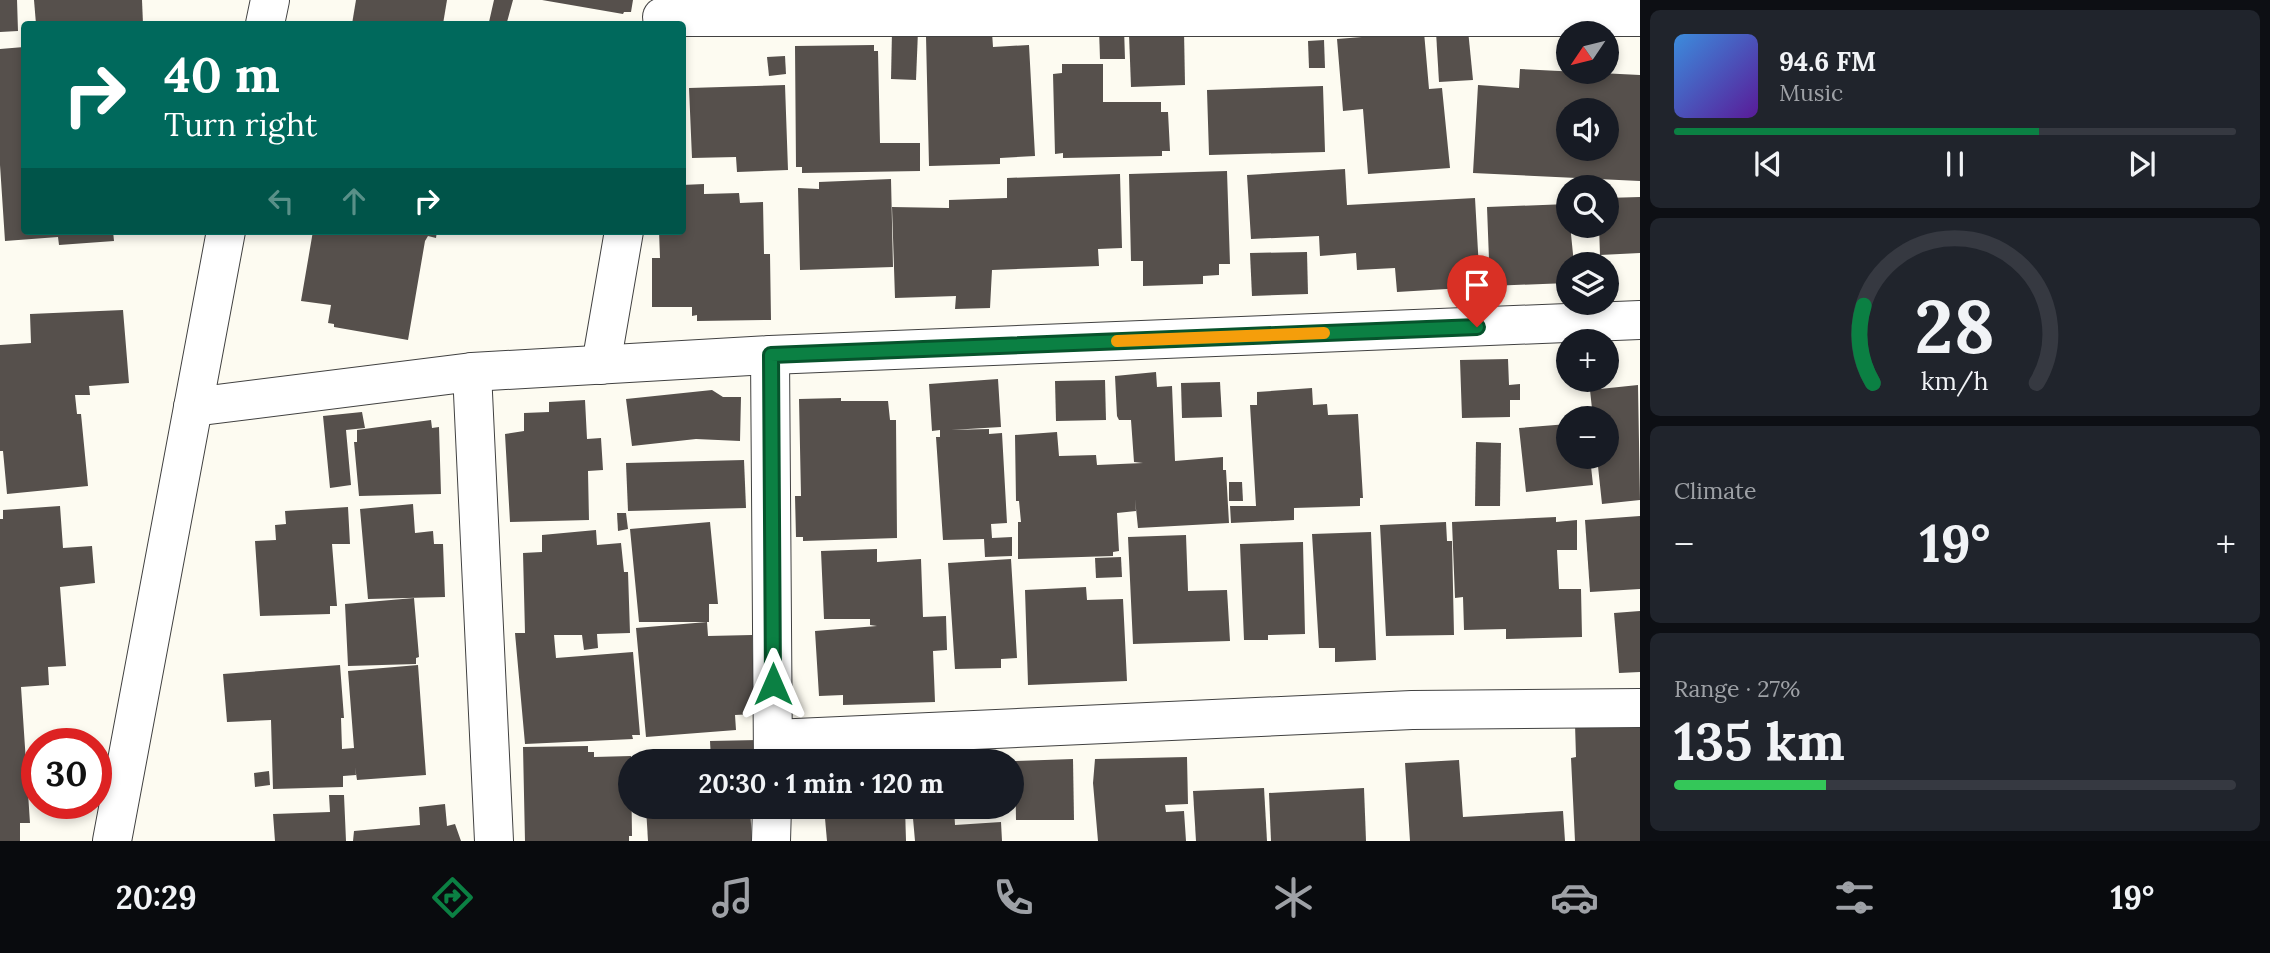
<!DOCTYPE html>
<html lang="en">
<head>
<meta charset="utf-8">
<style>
	:root { --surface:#171b24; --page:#20242c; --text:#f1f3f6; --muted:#9ea1a6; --line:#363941; --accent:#0b8043 }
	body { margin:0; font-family:Lora,serif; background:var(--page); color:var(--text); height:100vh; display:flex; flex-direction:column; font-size:26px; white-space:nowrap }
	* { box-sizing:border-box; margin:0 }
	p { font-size:23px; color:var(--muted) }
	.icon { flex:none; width:38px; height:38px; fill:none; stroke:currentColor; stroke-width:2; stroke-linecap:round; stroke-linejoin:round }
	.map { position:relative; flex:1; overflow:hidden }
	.details { display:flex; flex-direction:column; gap:10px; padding:10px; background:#0d0f14; width:630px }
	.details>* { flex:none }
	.guide { position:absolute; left:21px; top:21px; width:665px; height:214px; border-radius:7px; box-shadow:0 4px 10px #0003; background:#00695c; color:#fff; overflow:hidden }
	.needle { width:46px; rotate:235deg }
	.buttons { position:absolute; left:1556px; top:21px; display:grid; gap:14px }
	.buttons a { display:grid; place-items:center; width:63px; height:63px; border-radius:50%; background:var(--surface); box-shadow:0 4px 10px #0003; font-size:35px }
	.speed { position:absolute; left:21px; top:728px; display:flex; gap:14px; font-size:35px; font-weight:700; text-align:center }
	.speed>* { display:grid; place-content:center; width:91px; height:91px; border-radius:50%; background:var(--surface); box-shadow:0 4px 10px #0003; line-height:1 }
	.speed .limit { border:10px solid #d22; background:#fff; color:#111 }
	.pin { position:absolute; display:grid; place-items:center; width:60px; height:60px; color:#fff; margin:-72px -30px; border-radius:50% 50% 50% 0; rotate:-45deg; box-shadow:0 0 7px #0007 }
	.pin .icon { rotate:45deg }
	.me { position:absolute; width:77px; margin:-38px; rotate:0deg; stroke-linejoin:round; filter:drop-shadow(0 0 5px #0008) }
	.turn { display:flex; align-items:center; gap:24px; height:147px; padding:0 28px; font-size:32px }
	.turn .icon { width:91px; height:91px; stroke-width:2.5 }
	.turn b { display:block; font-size:49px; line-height:60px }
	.lanes { display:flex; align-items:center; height:66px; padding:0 28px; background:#0003; justify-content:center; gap:35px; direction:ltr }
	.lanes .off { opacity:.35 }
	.big { font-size:52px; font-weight:700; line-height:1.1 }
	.details .tile { flex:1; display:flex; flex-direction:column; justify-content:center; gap:10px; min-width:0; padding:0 24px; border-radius:10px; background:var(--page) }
	.details .dial { align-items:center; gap:0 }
	.dial svg { height:182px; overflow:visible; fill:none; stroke:var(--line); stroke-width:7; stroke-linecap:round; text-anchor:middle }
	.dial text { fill:var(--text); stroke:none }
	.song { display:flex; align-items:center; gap:21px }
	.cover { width:84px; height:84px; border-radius:10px; background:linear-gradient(135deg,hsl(210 70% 55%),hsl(270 70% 35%)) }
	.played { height:7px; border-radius:4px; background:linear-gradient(90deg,var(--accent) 65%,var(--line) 65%) }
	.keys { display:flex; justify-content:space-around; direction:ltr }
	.heat { display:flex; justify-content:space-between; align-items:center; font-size:38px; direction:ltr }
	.charge { height:10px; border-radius:5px; background:linear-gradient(90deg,#34c759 27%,var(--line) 0) }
	.trip { position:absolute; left:618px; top:749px; width:406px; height:70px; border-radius:35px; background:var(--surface); box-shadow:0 4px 10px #0003; font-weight:700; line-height:70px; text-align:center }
	.tab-bar { display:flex; height:112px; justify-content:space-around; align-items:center; background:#090b0e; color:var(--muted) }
	.tab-bar .icon { width:49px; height:49px }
	.tab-bar .on { color:var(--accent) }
	.tab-bar b { font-size:32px; color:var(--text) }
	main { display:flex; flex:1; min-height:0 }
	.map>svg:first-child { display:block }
</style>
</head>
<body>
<main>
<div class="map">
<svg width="1640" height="841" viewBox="0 0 1640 841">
	<rect width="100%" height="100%" fill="#fdfbf1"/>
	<g fill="#56504c" fill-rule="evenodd">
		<path d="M 0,0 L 17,0 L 18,31 L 0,32 Z"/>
		<path d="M 34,0 L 142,0 L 143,24 L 36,24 Z"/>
		<path d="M 356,0 L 447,0 L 443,24 L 352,24 Z"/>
		<path d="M 494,0 L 513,0 L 507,22 L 512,24 L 489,22 Z"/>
		<path d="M 542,0 L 633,0 L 631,12 L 624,12 L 623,14 Z"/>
		<path d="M 1124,28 L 1125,59 L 1100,59 L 1099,29 Z"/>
		<path d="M 1184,30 L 1185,85 L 1131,87 L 1129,34 Z"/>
		<path d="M 1468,30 L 1473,80 L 1439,82 L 1436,32 Z"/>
		<path d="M 892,31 L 918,31 L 916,80 L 891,79 Z"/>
		<path d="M 992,32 L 993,47 L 1029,45 L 1035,156 L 1000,158 L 1000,164 L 929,166 L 926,36 Z"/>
		<path d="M 1424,32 L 1429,89 L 1442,88 L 1450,168 L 1368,174 L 1363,109 L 1343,111 L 1337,39 Z"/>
		<path d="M 1324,40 L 1325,68 L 1309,68 L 1308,41 Z"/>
		<path d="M 874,45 L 874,51 L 878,51 L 880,143 L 920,143 L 920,171 L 802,173 L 802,167 L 796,167 L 795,46 Z"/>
		<path d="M 24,47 L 24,231 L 113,231 L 114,241 L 59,245 L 58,237 L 5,241 L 0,165 L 0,49 Z"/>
		<path d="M 785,56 L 786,74 L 769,76 L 767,57 Z"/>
		<path d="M 1062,64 L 1103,64 L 1103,102 L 1161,102 L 1161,112 L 1168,112 L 1170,151 L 1162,151 L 1162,156 L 1063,158 L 1063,153 L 1055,154 L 1053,74 L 1062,73 Z"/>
		<path d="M 1520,69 L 1640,75 L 1640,181 L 1473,173 L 1478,85 L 1519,88 ZM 1568,110 L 1606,110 L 1606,149 L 1568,149 Z"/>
		<path d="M 785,85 L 788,170 L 737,172 L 736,157 L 692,158 L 689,88 Z"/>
		<path d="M 1323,86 L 1325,152 L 1209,155 L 1207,90 Z"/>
		<path d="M 1345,169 L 1347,205 L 1475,198 L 1480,287 L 1397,292 L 1395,268 L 1357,270 L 1356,253 L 1320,256 L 1319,236 L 1251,239 L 1247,175 Z"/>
		<path d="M 1227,171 L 1230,264 L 1219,264 L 1219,275 L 1203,276 L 1203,284 L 1143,286 L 1143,261 L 1131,261 L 1129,174 Z"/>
		<path d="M 1120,174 L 1122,248 L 1098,249 L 1099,266 L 992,270 L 990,308 L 955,309 L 956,296 L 895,298 L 892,207 L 949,208 L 949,200 L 1007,198 L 1007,178 Z"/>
		<path d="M 891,179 L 893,267 L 800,270 L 798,188 L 819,189 L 819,182 Z"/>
		<path d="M 704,184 L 704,194 L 739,193 L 740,203 L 763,202 L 764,254 L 770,254 L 771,320 L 697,321 L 697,315 L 692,316 L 692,307 L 652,307 L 652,258 L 660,258 L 659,231 L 682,231 L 682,185 Z"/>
		<path d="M 1640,197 L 1640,253 L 1600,255 L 1599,226 L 1606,226 L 1606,198 Z"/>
		<path d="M 1568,204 L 1574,264 L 1568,264 L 1568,283 L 1490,286 L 1487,207 Z"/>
		<path d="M 313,231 L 437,231 L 436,238 L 428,236 L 425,241 L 408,340 L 334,327 L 334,324 L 328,323 L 331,305 L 301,301 Z"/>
		<path d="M 1307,252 L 1308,294 L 1252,296 L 1250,253 Z"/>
		<path d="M 123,310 L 129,383 L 89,386 L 90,395 L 75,395 L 77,414 L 81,414 L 88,486 L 7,494 L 3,451 L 0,451 L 0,345 L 31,343 L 30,314 Z"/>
		<path d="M 1508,359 L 1509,385 L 1520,384 L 1520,400 L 1510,400 L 1510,417 L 1462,418 L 1460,360 Z"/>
		<path d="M 1156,372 L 1157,387 L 1172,386 L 1175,461 L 1223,457 L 1223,470 L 1226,470 L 1229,523 L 1138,528 L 1135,499 L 1136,511 L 1117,513 L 1119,551 L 1113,552 L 1113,556 L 1018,559 L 1018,522 L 1021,522 L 1019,501 L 1016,501 L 1015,435 L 1057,432 L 1059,456 L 1096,455 L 1097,465 L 1143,463 L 1134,462 L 1131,420 L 1119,420 L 1117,416 L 1115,376 Z"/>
		<path d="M 998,379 L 1001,427 L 951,430 L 989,429 L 989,434 L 1002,433 L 1007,523 L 991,524 L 992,538 L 1012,537 L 1012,556 L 985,557 L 984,539 L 943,540 L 936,437 L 940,437 L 940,430 L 932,431 L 929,384 Z"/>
		<path d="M 1105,380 L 1106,420 L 1056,421 L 1055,381 Z"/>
		<path d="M 1220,382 L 1222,417 L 1182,418 L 1181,383 Z"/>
		<path d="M 1638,385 L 1640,500 L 1602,504 L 1597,457 L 1606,457 L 1606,418 L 1593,418 L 1590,390 Z"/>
		<path d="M 1312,388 L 1313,405 L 1327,404 L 1328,415 L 1358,414 L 1363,498 L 1360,498 L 1360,506 L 1294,508 L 1294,520 L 1231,523 L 1230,506 L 1256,506 L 1250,405 L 1257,405 L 1257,392 Z"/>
		<path d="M 712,390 L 723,397 L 741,397 L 740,441 L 696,439 L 632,446 L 626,399 Z"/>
		<path d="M 841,398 L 841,401 L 888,401 L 890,420 L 896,420 L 897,538 L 803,541 L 803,537 L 796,537 L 795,496 L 801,496 L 799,399 Z"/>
		<path d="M 585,400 L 587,439 L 601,438 L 603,470 L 588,471 L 589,520 L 510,522 L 505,434 L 524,431 L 524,413 L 549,412 L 549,402 Z"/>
		<path d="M 362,412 L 365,428 L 346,430 L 351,485 L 330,488 L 323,416 Z"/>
		<path d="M 431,420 L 432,428 L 439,427 L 441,494 L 359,496 L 354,442 L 357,442 L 357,430 Z"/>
		<path d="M 1568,424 L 1568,457 L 1590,457 L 1593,485 L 1526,492 L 1519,428 Z"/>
		<path d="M 1476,442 L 1501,443 L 1500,506 L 1475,506 Z"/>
		<path d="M 744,460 L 746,508 L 628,511 L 626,463 Z"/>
		<path d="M 1229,482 L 1242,482 L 1243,501 L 1229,501 Z"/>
		<path d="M 413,504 L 415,533 L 433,531 L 434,544 L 443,544 L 445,597 L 368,599 L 360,509 Z"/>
		<path d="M 60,506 L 63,548 L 92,546 L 95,583 L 60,587 L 66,666 L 48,667 L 49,685 L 21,687 L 30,823 L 20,823 L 20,841 L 0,841 L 0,519 L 3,519 L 3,510 Z"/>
		<path d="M 348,507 L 350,544 L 332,544 L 337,606 L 330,606 L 330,614 L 260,616 L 255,541 L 276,540 L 275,525 L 286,524 L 285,511 Z"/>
		<path d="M 617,513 L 626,513 L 628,529 L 618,531 Z"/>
		<path d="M 1640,516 L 1640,589 L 1590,592 L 1585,520 Z"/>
		<path d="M 1556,517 L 1556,522 L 1577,520 L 1577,550 L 1557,550 L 1559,589 L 1581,589 L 1582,637 L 1506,639 L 1506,629 L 1464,630 L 1463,597 L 1455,598 L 1452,522 Z"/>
		<path d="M 710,522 L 718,604 L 709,604 L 709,622 L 639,622 L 630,529 Z"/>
		<path d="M 1446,522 L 1447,541 L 1452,541 L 1454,635 L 1386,636 L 1380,525 Z"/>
		<path d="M 596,530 L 597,545 L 621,543 L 624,572 L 628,572 L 630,633 L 597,634 L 598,648 L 584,650 L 582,635 L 554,635 L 556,658 L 633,652 L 640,735 L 632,735 L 633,739 L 525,744 L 515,633 L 525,633 L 523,553 L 542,552 L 542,535 Z"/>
		<path d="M 1371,532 L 1376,660 L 1335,662 L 1335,648 L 1319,648 L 1312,534 Z"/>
		<path d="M 1186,535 L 1188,591 L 1227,590 L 1230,641 L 1133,644 L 1128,537 Z"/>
		<path d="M 1303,542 L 1305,634 L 1268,635 L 1268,640 L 1244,640 L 1240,544 Z"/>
		<path d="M 877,549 L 877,562 L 921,559 L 923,617 L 946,616 L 947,650 L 933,651 L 935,702 L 843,705 L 843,695 L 819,696 L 815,631 L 877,626 L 870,625 L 870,619 L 824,619 L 821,551 Z"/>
		<path d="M 1121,557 L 1122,577 L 1096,578 L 1095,558 Z"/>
		<path d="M 1011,559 L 1017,658 L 1001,659 L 1001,668 L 955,669 L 948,563 Z"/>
		<path d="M 1086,587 L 1087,600 L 1123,599 L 1127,681 L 1028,685 L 1025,590 Z"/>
		<path d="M 414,598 L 419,657 L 416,658 L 416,664 L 348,666 L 345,604 Z"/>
		<path d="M 1640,611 L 1640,672 L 1619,673 L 1614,613 Z"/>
		<path d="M 707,622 L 708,636 L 752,635 L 755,714 L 735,715 L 736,730 L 646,737 L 636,628 Z"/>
		<path d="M 340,665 L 344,718 L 341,718 L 342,749 L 354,748 L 348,671 L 418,665 L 426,775 L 357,780 L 355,767 L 356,775 L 343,776 L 343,787 L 273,789 L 271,720 L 227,722 L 223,674 Z"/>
		<path d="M 1640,722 L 1640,841 L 1575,841 L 1571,758 L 1576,757 L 1575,724 Z"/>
		<path d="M 758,740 L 759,761 L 711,761 L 710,741 Z"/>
		<path d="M 588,746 L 588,752 L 594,752 L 594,757 L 631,756 L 632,836 L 629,836 L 629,841 L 525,841 L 523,747 Z"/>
		<path d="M 898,748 L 899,761 L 821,761 L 820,753 Z"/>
		<path d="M 981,748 L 983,761 L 909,761 L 909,754 Z"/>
		<path d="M 1187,757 L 1188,804 L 1165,805 L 1166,812 L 1184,811 L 1186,841 L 1098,841 L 1093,783 L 1095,759 Z"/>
		<path d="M 1073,759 L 1074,820 L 1016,820 L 1015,761 Z"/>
		<path d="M 1459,760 L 1463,817 L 1563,811 L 1565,841 L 1410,841 L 1405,763 Z"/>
		<path d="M 269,771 L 270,785 L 255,787 L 254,773 Z"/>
		<path d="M 1264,788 L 1267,841 L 1196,841 L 1193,791 Z"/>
		<path d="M 1364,788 L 1366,841 L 1271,841 L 1269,793 Z"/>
		<path d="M 329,795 L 344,795 L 346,841 L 275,841 L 273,814 L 330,812 Z"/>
		<path d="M 445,804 L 447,826 L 455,824 L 461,841 L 353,841 L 354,831 L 420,825 L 419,807 Z"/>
		<path d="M 646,807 L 750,807 L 752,841 L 648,841 Z"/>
		<path d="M 824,807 L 905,807 L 906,841 L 827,841 Z"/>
		<path d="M 912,807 L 954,807 L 955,825 L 1001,822 L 1002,841 L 915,841 Z"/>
	</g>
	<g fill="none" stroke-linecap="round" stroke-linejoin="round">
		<defs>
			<g id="minor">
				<path d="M 662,17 L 1640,17"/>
				<path d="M 770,355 L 773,761"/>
				<path d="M 601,365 L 624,231"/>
				<path d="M 472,372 L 494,841"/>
				<path d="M 193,407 L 472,372 L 770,355 L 1640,320"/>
				<path d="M 774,739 L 1412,710 L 1640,708"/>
				<path d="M 771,841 L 772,807"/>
			</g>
			<g id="tertiary">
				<path d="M 265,24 L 270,0"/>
				<path d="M 112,841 L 226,231"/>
			</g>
		</defs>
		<use href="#minor" stroke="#414141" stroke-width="40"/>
		<use href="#tertiary" stroke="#414141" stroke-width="40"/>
		<use href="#minor" stroke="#fff" stroke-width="38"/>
		<use href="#tertiary" stroke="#fff" stroke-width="38"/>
	</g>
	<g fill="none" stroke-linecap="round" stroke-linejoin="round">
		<defs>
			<path id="route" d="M 773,684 L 771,355 L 1477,327"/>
		</defs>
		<use href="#route" stroke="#07532c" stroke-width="18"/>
		<use href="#route" stroke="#0b8043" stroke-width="12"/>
		<path stroke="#f59e0b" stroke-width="12" d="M 1117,341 L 1324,333"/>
	</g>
</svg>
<div class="buttons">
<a><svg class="needle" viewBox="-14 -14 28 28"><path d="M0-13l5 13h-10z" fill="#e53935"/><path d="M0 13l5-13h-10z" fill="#9ea1a6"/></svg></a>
<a><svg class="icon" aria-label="sound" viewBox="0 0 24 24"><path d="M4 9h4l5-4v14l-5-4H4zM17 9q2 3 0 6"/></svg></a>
<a><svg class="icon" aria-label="search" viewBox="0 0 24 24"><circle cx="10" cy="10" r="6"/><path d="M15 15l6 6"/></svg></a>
<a><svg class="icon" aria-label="layers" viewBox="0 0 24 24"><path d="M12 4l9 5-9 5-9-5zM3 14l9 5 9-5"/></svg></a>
<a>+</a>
<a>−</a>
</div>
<div class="speed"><div class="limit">30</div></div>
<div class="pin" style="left:1477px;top:327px;background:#d93025"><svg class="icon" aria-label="arrive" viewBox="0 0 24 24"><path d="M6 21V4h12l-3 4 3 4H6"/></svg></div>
<svg class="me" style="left:773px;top:684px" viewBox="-20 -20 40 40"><path d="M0-17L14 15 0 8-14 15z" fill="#0b8043" stroke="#fff" stroke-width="4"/></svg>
<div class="trip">20:30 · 1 min · 120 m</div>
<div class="guide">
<div class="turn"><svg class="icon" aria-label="right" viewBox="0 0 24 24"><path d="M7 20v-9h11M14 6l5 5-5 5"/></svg><div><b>40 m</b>Turn right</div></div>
<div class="lanes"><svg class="icon off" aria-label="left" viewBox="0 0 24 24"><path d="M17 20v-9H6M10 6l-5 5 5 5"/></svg><svg class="icon off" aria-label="ahead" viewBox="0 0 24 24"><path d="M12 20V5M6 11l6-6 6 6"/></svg><svg class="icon" aria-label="right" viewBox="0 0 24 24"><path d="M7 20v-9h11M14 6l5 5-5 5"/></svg></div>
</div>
</div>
<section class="details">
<div class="tile">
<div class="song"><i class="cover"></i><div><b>94.6 FM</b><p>Music</p></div></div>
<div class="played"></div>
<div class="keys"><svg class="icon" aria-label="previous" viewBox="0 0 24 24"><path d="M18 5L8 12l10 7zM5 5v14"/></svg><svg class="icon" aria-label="pause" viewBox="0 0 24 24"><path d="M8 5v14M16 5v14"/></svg><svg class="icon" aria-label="next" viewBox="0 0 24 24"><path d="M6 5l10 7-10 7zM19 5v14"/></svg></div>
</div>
<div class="tile dial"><svg viewBox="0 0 100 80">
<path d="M14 69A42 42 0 1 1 86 69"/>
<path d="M14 69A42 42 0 0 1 10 35" stroke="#0b8043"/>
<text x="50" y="56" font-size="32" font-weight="700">28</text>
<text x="50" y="72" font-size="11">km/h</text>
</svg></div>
<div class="tile"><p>Climate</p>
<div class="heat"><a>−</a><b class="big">19°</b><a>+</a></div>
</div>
<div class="tile"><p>Range · 27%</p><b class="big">135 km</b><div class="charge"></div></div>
</section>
</main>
<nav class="tab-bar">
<b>20:29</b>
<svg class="icon on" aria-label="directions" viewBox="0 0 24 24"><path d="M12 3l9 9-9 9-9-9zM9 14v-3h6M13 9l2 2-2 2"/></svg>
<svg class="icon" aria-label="music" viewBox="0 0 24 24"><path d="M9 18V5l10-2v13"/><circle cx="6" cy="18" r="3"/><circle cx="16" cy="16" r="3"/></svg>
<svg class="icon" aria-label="phone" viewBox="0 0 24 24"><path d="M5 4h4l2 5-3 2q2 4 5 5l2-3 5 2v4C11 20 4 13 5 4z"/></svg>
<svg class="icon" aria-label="climate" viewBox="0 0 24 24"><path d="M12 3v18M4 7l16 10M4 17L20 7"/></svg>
<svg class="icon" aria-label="car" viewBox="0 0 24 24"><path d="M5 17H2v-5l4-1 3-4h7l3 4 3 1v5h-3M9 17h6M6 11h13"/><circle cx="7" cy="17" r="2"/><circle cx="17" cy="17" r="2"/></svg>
<svg class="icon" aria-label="filters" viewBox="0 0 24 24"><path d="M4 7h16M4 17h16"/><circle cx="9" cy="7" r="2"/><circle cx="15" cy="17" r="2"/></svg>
<b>19°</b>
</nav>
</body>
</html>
